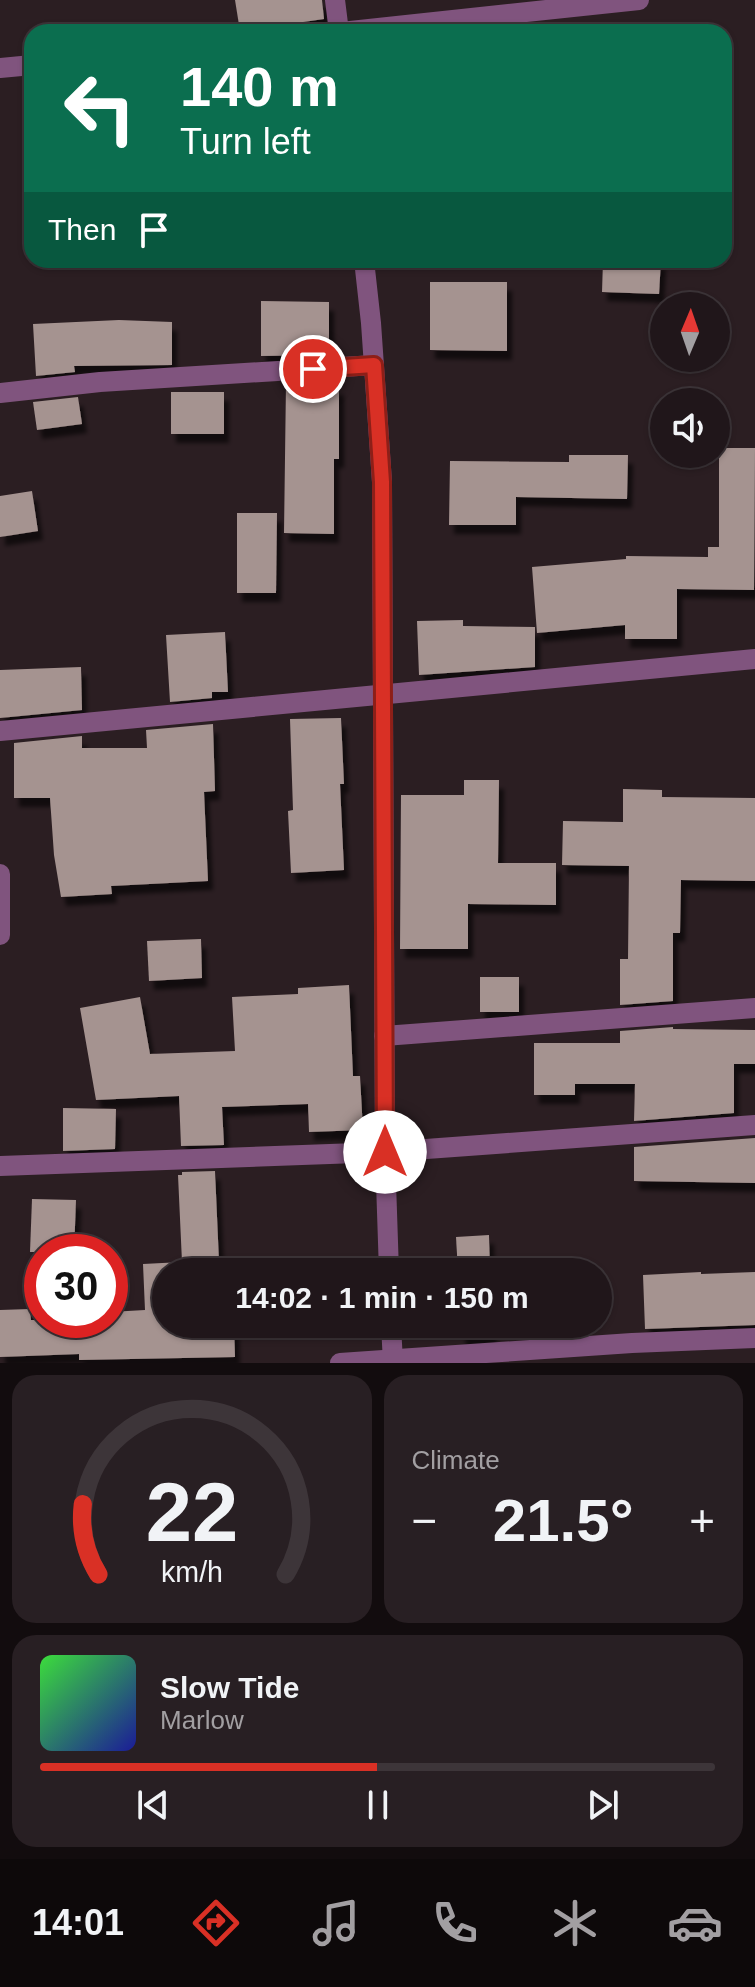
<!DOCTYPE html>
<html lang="en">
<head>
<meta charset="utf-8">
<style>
	:root { --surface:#20161a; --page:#281f23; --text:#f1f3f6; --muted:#a29fa2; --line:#3d3539; --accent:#d93025 }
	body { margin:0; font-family:Helvetica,sans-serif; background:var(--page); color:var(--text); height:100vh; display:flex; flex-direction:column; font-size:30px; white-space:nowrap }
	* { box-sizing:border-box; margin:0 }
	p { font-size:26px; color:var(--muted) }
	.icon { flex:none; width:44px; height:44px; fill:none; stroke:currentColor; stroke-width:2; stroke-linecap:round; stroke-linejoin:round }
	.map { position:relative; height:1363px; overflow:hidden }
	.details { display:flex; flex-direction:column; gap:12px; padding:12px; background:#120c0e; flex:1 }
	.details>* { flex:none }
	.hud { position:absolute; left:24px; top:24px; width:708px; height:244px; border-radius:24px; box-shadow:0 2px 6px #0004,0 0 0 2px var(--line); background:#0b6e4f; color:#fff; overflow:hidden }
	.needle { width:52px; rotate:2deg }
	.tools { position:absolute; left:650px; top:292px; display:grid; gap:16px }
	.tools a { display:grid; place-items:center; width:80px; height:80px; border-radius:50%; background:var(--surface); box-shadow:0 2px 6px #0004,0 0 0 2px var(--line); font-size:40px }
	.speed { position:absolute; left:24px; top:1234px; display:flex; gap:16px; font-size:40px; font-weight:700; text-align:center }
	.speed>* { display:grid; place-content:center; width:104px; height:104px; border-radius:50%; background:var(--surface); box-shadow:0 2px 6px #0004,0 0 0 2px var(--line); line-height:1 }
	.speed .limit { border:12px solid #d22; background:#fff; color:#111 }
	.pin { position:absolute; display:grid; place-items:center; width:68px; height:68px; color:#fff; margin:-34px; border:4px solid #fff; border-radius:50%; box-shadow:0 2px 8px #0007 }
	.me { position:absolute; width:88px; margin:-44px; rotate:0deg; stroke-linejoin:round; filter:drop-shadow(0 0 6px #0008) }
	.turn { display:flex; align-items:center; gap:28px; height:168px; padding:0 24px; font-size:36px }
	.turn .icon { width:104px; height:104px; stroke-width:2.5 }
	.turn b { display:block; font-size:56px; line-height:68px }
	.then { display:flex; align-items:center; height:76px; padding:0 24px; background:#0003; gap:16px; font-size:30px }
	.big { font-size:60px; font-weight:800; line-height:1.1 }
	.details .tile { flex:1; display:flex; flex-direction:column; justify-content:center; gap:12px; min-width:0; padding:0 28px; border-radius:24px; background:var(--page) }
	.details .dial { align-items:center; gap:0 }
	.dial svg { height:208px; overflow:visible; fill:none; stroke:var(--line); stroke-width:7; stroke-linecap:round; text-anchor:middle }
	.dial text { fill:var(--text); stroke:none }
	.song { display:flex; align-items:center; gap:24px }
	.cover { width:96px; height:96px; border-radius:12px; background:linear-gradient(135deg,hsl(120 70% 55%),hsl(240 70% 35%)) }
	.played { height:8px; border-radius:4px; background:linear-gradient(90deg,var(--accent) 50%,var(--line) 50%) }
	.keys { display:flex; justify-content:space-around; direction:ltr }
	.heat { display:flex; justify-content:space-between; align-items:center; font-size:44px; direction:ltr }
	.details .tiles { flex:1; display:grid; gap:12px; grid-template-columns:1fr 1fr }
	.tile:last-child { grid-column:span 2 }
	.trip { position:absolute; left:152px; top:1258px; width:460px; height:80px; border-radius:40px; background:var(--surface); box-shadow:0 2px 6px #0004,0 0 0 2px var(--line); font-weight:800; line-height:80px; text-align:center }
	.tabs { display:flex; height:128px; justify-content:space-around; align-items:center; background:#0d090a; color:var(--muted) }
	.tabs .icon { width:56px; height:56px }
	.tabs .on { color:var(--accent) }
	.tabs b { font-size:36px; color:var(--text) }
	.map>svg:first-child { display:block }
</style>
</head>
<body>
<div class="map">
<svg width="755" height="1363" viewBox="0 0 755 1363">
	<defs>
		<filter id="shadow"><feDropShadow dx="5" dy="9" stdDeviation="2" flood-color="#0009"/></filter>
	</defs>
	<rect width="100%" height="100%" fill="#2b1e22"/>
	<g fill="#a59390" filter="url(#shadow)">
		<path d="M 235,0 L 322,0 L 324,19 L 240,31 Z"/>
		<path d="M 603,260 L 661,260 L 659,294 L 602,292 Z"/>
		<path d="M 430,282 L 507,282 L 507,351 L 430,350 Z"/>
		<path d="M 261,301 L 329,302 L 329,355 L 261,356 Z"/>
		<path d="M 119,320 L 172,322 L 172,365 L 74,366 L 75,372 L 36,376 L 33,324 Z"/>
		<path d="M 328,381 L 328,386 L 339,386 L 339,459 L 334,459 L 334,534 L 284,533 L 286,383 Z"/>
		<rect x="171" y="392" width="53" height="42"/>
		<path d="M 78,397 L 82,424 L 37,430 L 33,402 Z"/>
		<path d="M 719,448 L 755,448 L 754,590 L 677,589 L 677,639 L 625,639 L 625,625 L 537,633 L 532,567 L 626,559 L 626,556 L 708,557 L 708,547 L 719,547 Z"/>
		<path d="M 569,455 L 628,455 L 627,499 L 516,497 L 516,525 L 449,525 L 450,461 L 569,462 Z"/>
		<path d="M 32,491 L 38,531 L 0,537 L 0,496 Z"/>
		<path d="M 237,513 L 277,513 L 276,593 L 237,593 Z"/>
		<path d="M 463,620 L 463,626 L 535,627 L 535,667 L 419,675 L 417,621 Z"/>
		<path d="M 225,632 L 228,692 L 212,692 L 212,698 L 170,702 L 166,635 Z"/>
		<path d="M 81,667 L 82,710 L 0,718 L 0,670 Z"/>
		<path d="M 341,718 L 344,784 L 340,784 L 344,870 L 291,873 L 288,811 L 293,810 L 290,719 Z"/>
		<path d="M 213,724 L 215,791 L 204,792 L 208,881 L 111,886 L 112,894 L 61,897 L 54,855 L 50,798 L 14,798 L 14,743 L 82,736 L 82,748 L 147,748 L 146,730 Z"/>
		<path d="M 464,780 L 499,780 L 498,863 L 556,863 L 556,905 L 468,904 L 468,949 L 400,949 L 401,795 L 464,795 Z"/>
		<path d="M 623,789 L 662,790 L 662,797 L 755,798 L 755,881 L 681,880 L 680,933 L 673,933 L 673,1001 L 620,1005 L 620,959 L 628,959 L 629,866 L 562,865 L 563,821 L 623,822 Z"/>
		<path d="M 201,939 L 202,978 L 149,981 L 147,941 Z"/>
		<rect x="480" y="977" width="39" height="35"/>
		<path d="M 349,985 L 353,1076 L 360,1076 L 363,1130 L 309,1132 L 308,1104 L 222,1107 L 224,1145 L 181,1146 L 179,1096 L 96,1100 L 80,1008 L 140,997 L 150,1054 L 235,1051 L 232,997 L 298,994 L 298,988 Z"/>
		<path d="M 673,1027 L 673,1029 L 755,1030 L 755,1064 L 734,1064 L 734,1113 L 634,1121 L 635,1084 L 575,1084 L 575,1095 L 534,1095 L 534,1043 L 620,1043 L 620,1031 Z"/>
		<path d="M 63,1108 L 116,1109 L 115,1149 L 63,1151 Z"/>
		<path d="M 755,1138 L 755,1183 L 634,1181 L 634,1147 Z"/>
		<path d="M 215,1171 L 219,1262 L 229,1261 L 229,1272 L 166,1272 L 166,1324 L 234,1324 L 235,1357 L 79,1360 L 79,1354 L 0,1357 L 0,1310 L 30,1309 L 31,1320 L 110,1320 L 110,1312 L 145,1310 L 143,1264 L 182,1262 L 178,1175 L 182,1175 L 182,1172 Z"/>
		<path d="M 32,1199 L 76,1200 L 74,1252 L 30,1252 Z"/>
		<path d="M 489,1235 L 490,1272 L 458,1272 L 456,1237 Z"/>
		<path d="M 701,1272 L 701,1274 L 755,1272 L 755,1325 L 645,1329 L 643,1275 Z"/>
		<path d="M 460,1324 L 492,1324 L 492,1336 L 461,1338 Z"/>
	</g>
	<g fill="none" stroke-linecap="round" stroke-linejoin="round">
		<g stroke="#80547e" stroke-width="20">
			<path d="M 335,0 L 339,32"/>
			<path d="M 341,32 L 639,0"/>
			<path d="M 0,68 L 32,65"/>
			<path d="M 364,260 L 371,323 L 382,482 L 385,1152 L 389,1272"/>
			<path d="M 0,393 L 100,382 L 374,365"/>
			<path d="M 0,731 L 755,659"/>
			<path d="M 0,874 L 0,935"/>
			<path d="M 384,1036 L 755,1008"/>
			<path d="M 0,1166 L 385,1152 L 755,1125"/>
			<path d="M 391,1324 L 393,1363"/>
			<path d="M 340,1363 L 632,1343 L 755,1338"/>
		</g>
	</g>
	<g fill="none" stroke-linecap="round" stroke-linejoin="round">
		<defs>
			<path id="route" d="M 313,369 L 374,365 L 382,482 L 385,1152"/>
		</defs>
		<use href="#route" stroke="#8d1f18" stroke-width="20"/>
		<use href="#route" stroke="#d93025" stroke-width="14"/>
	</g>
</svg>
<div class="tools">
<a><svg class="needle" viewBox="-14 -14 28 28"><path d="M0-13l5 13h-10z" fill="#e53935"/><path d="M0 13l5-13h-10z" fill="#a29fa2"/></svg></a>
<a><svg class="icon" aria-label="sound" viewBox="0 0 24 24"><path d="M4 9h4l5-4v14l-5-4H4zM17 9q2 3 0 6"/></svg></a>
</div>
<div class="speed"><div class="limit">30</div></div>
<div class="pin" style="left:313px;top:369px;background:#d93025"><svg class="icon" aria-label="arrive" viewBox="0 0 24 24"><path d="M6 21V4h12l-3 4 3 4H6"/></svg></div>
<svg class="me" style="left:385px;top:1152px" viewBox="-20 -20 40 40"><circle r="19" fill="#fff"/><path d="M0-13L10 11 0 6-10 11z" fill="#d93025"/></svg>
<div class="trip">14:02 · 1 min · 150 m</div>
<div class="hud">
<div class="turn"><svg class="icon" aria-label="left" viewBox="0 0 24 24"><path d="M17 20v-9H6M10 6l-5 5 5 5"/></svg><div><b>140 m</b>Turn left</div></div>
<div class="then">Then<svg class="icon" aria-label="arrive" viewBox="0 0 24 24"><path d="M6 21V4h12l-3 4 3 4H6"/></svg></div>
</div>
</div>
<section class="details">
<div class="tiles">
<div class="tile dial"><svg viewBox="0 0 100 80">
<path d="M14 69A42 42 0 1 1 86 69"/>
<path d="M14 69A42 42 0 0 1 8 42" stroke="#d93025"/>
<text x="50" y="56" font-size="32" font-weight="700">22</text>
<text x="50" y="72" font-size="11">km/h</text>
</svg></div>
<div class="tile"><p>Climate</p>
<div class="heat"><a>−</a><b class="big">21.5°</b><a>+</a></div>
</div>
<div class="tile">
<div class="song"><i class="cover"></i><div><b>Slow Tide</b><p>Marlow</p></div></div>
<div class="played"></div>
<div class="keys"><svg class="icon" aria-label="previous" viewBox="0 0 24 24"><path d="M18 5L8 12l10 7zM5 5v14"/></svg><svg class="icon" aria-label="pause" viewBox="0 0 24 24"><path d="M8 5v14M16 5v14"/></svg><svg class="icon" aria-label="next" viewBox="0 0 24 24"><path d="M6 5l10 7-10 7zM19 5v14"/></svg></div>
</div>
</div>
</section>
<nav class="tabs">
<b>14:01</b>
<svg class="icon on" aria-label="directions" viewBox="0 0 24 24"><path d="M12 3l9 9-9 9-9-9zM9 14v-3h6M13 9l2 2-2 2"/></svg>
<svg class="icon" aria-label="music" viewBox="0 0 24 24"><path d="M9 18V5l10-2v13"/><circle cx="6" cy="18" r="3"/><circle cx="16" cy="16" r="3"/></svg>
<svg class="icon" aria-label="phone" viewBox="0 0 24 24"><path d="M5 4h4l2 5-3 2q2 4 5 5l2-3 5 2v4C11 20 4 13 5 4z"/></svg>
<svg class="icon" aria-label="climate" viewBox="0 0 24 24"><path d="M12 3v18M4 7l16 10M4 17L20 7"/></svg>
<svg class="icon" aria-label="car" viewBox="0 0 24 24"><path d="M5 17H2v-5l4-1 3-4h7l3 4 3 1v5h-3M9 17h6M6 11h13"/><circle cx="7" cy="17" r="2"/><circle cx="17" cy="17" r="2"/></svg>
</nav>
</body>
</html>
